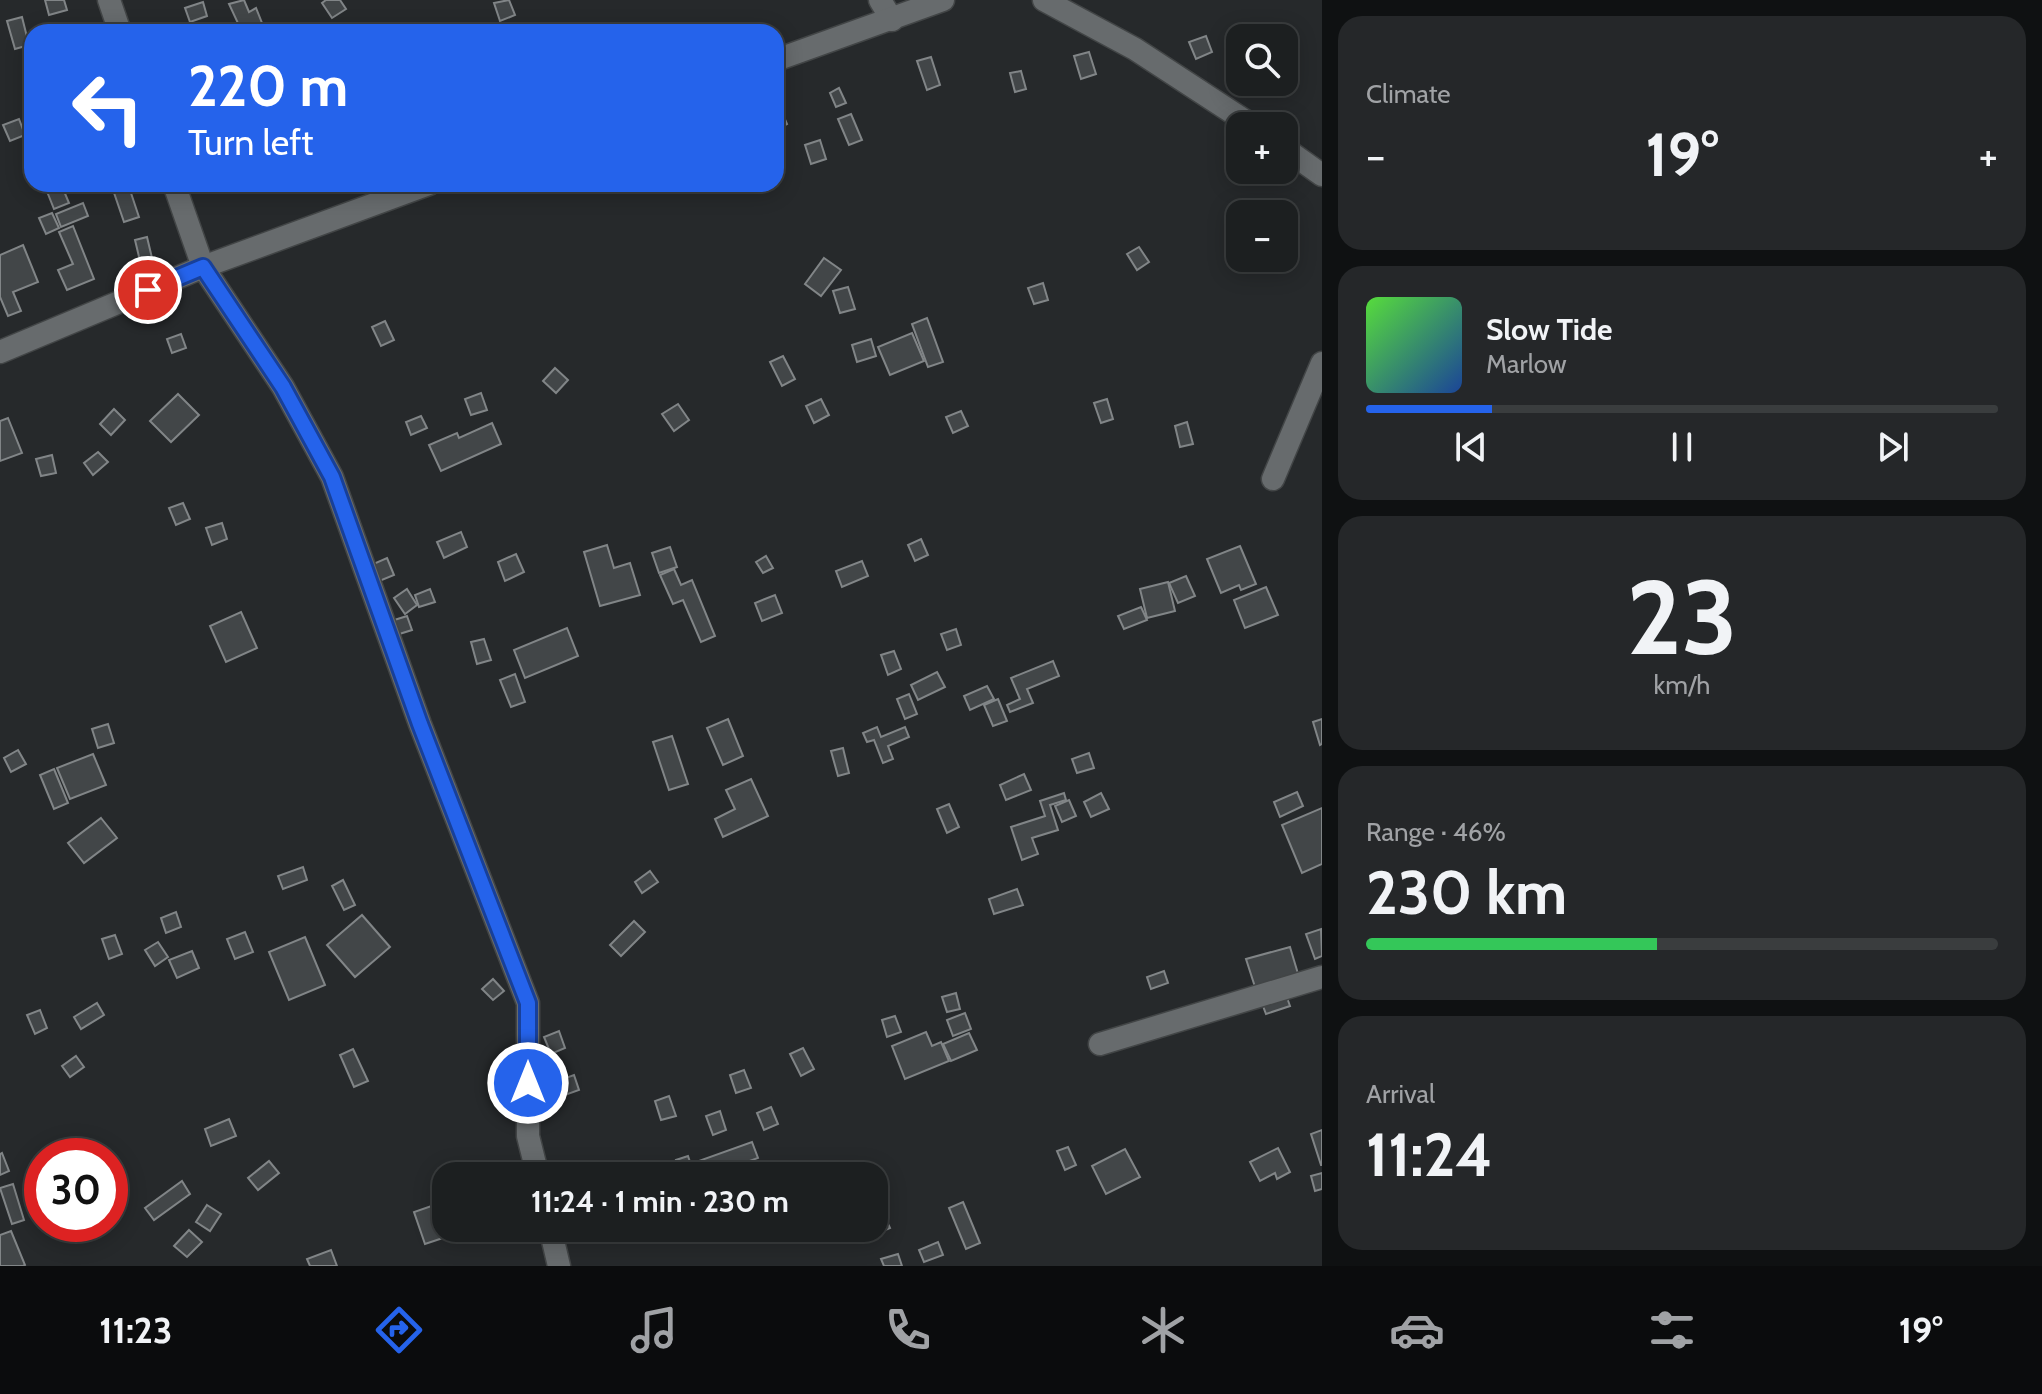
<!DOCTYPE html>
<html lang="en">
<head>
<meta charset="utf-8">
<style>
	:root { --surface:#1c1f20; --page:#252729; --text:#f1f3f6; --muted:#a0a2a5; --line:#3a3d3e; --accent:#2563eb }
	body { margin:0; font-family:Cabin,sans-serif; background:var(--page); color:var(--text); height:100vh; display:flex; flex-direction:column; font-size:30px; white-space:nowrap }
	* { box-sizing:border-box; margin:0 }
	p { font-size:26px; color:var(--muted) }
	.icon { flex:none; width:44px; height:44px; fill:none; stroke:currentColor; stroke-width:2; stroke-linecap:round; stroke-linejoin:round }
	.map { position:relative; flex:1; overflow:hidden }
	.panel { display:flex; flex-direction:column; gap:16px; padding:16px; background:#0f1112; width:720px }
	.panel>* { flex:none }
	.hud { position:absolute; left:24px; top:24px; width:760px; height:168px; border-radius:24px; box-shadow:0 4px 20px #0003,0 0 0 2px var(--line); background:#2563eb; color:#fff; overflow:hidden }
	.buttons { position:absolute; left:1226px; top:24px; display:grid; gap:16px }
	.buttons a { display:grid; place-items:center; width:72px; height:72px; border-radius:16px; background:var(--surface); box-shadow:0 4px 20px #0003,0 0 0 2px var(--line); font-size:40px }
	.speed { position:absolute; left:24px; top:1138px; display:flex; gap:16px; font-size:40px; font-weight:700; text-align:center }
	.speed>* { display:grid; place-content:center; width:104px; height:104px; border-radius:50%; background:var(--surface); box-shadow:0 4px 20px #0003,0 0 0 2px var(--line); line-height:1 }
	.speed .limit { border:12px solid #d22; background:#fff; color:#111 }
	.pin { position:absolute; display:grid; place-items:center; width:68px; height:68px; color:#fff; margin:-34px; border:4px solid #fff; border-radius:50%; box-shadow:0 2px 8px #0007 }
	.me { position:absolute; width:88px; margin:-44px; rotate:0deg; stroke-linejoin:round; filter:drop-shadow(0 0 6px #0008) }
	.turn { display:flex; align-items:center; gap:28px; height:168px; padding:0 32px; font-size:36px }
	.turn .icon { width:104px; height:104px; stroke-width:2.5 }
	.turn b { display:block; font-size:56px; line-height:68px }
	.big { font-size:60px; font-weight:700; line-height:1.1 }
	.panel .tile { flex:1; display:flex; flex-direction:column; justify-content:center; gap:12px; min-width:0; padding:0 28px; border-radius:24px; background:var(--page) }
	.panel .dial { align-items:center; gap:0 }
	.dial b { font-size:104px; line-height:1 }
	.song { display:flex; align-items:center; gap:24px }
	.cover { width:96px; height:96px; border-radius:12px; background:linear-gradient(135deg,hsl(110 70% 55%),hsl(220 70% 35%)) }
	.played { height:8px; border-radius:4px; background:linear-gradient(90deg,var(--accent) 20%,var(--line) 20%) }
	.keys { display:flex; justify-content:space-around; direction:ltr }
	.heat { display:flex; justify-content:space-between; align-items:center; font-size:44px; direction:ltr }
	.charge { height:12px; border-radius:6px; background:linear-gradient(90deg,#34c759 46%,var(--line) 0) }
	.trip { position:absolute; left:432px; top:1162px; width:456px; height:80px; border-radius:24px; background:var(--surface); box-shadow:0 4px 20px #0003,0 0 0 2px var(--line); font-weight:700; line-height:80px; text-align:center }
	.menu { display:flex; height:128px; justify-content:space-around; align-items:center; background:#0b0c0d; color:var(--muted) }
	.menu .icon { width:56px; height:56px }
	.menu .active { color:var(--accent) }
	.menu b { font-size:36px; color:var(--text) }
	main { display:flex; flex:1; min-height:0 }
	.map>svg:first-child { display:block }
</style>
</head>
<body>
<main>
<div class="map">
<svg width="1322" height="1266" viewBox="0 0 1322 1266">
	<rect width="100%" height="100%" fill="#26292b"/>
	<g fill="#424648" stroke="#818587" stroke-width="2">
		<path d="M 45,0 L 64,0 L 67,10 L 49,15 Z"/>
		<path d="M 244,0 L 249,12 L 256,8 L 264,28 L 242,32 L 229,4 Z"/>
		<path d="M 326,0 L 340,0 L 346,9 L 332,18 L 322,3 Z"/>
		<path d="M 509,0 L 515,15 L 500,21 L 494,3 Z"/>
		<path d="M 203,2 L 207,16 L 190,22 L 185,8 Z"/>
		<path d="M 22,17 L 29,45 L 15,49 L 7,21 Z"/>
		<path d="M 1206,36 L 1212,52 L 1196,59 L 1189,42 Z"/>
		<path d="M 1089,52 L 1096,74 L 1081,79 L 1074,56 Z"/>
		<path d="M 931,57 L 940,85 L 927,90 L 917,61 Z"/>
		<path d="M 1021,71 L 1026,89 L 1015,92 L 1010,73 Z"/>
		<path d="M 839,88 L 846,103 L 836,107 L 830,93 Z"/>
		<path d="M 781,110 L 787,124 L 776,130 L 776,113 Z"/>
		<path d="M 851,114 L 862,140 L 849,145 L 838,119 Z"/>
		<path d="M 19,119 L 25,135 L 10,141 L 3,125 Z"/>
		<path d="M 820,140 L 826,159 L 811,164 L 805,145 Z"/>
		<path d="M 44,184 L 61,184 L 69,203 L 54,209 Z"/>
		<path d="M 111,184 L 128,184 L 139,217 L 124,222 Z"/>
		<path d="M 83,203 L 88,216 L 61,227 L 56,214 Z"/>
		<path d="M 52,213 L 59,228 L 46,234 L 39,218 Z"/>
		<path d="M 73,226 L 94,279 L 67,290 L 58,270 L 73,264 L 59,232 Z"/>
		<path d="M 147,237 L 152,258 L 140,261 L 135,240 Z"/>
		<path d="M 23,245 L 38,282 L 13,292 L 21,311 L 8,316 L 0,297 L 0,255 Z"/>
		<path d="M 1139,247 L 1149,262 L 1137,270 L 1127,254 Z"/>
		<path d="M 824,258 L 841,270 L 821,296 L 805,284 Z"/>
		<path d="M 1043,283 L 1048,300 L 1034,304 L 1028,288 Z"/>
		<path d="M 848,287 L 855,309 L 840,313 L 833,291 Z"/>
		<path d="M 927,318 L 943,362 L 928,367 L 912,324 Z"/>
		<path d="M 385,321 L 394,340 L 381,346 L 372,327 Z"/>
		<path d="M 912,333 L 924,361 L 890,375 L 878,347 Z"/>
		<path d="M 181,334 L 186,348 L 172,353 L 167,339 Z"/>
		<path d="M 871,339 L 876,356 L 857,362 L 852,345 Z"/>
		<path d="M 783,356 L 795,379 L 782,386 L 770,362 Z"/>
		<path d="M 555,368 L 568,380 L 556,393 L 543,381 Z"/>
		<path d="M 481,393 L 487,410 L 471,415 L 465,399 Z"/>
		<path d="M 178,394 L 199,415 L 171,442 L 150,421 Z"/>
		<path d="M 821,399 L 829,415 L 814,423 L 806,406 Z"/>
		<path d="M 1107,399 L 1113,419 L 1101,423 L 1094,403 Z"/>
		<path d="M 678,404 L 689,420 L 674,431 L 662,414 Z"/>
		<path d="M 114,409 L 125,420 L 111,435 L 100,424 Z"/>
		<path d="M 961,411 L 968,426 L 953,433 L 946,417 Z"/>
		<path d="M 421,416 L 427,428 L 411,435 L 406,422 Z"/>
		<path d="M 8,418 L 22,453 L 0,461 L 0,421 Z"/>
		<path d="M 1187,422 L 1193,444 L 1180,447 L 1175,426 Z"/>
		<path d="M 492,423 L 501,444 L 441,471 L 429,445 L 457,433 L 459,438 Z"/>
		<path d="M 98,452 L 108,462 L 93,475 L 84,463 Z"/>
		<path d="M 52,455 L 56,473 L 41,476 L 36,459 Z"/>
		<path d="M 183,503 L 190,519 L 176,525 L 169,508 Z"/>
		<path d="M 222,523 L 227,539 L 212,545 L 206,528 Z"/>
		<path d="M 461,532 L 467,547 L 444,558 L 437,542 Z"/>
		<path d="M 921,539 L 928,555 L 915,561 L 908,545 Z"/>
		<path d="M 607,545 L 614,568 L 630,563 L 640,595 L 600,606 L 584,552 Z"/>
		<path d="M 1240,546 L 1256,584 L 1241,590 L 1239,585 L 1221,593 L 1207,559 Z"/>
		<path d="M 670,547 L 677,567 L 659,573 L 652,553 Z"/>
		<path d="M 516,554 L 524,572 L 505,581 L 498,562 Z"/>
		<path d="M 766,556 L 773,568 L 763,573 L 756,562 Z"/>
		<path d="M 387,558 L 394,575 L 377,582 L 371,565 Z"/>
		<path d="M 862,561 L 868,576 L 842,587 L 836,571 Z"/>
		<path d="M 674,569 L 681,585 L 692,580 L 715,636 L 701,642 L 683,600 L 673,604 L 660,575 Z"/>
		<path d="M 1186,576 L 1195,596 L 1178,603 L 1169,583 Z"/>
		<path d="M 1168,582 L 1175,611 L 1147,618 L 1140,589 Z"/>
		<path d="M 1266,587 L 1278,615 L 1245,628 L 1234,600 Z"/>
		<path d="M 407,589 L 417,605 L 405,614 L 394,598 Z"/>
		<path d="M 430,589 L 435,602 L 419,607 L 415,595 Z"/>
		<path d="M 775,595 L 782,613 L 762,621 L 755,603 Z"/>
		<path d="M 1141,607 L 1147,620 L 1124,629 L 1118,616 Z"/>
		<path d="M 241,612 L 257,648 L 226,662 L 210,626 Z"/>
		<path d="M 407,616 L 412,630 L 393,636 L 388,622 Z"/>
		<path d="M 567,628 L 578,656 L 525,678 L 514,650 Z"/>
		<path d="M 956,629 L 961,645 L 947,650 L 941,634 Z"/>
		<path d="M 484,639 L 491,660 L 477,664 L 471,642 Z"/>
		<path d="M 894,651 L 901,669 L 888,675 L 881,655 Z"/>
		<path d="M 1053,661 L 1059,676 L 1027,689 L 1033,703 L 1010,712 L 1007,705 L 1020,699 L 1011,678 Z"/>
		<path d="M 937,672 L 945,687 L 918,700 L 911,685 Z"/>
		<path d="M 515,674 L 525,702 L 511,707 L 500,680 Z"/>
		<path d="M 987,686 L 994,699 L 970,710 L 964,696 Z"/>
		<path d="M 909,694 L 917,714 L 905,719 L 897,699 Z"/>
		<path d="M 998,699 L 1007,721 L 993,726 L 984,705 Z"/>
		<path d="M 728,719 L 743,756 L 723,765 L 707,728 Z"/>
		<path d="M 1322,719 L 1322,744 L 1320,745 L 1313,722 Z"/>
		<path d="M 108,724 L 114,743 L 98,748 L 92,729 Z"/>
		<path d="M 877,727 L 881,737 L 905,727 L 909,737 L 888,746 L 893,759 L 883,763 L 874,740 L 867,742 L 863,733 Z"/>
		<path d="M 672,736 L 688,784 L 669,790 L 653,742 Z"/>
		<path d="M 843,748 L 849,773 L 838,776 L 831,751 Z"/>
		<path d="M 18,750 L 26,764 L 11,772 L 4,758 Z"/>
		<path d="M 1089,753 L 1094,768 L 1077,773 L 1072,759 Z"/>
		<path d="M 93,754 L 106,785 L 70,799 L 57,768 Z"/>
		<path d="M 54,769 L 68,803 L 54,809 L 40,775 Z"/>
		<path d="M 1024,774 L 1031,790 L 1006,800 L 1000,785 Z"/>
		<path d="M 751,779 L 768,816 L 723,837 L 715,819 L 735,809 L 726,790 Z"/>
		<path d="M 1297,792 L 1303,806 L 1280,817 L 1274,802 Z"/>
		<path d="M 1064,793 L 1066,800 L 1050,805 L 1058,830 L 1032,838 L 1038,854 L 1022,860 L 1011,827 L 1045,816 L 1040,801 Z"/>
		<path d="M 1101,793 L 1109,809 L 1091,817 L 1084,802 Z"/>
		<path d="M 1069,800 L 1076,816 L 1062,822 L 1055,806 Z"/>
		<path d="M 949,804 L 959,827 L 947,833 L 937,809 Z"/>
		<path d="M 1322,808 L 1322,864 L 1302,873 L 1282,825 Z"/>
		<path d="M 101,818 L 117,838 L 84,863 L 68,843 Z"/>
		<path d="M 303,867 L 307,880 L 283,889 L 278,876 Z"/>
		<path d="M 650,871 L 658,882 L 642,893 L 635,882 Z"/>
		<path d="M 343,880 L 355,905 L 344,910 L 332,886 Z"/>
		<path d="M 1017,889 L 1023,905 L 994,914 L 989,899 Z"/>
		<path d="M 176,912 L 181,927 L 166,933 L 161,918 Z"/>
		<path d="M 362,915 L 390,947 L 355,977 L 327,945 Z"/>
		<path d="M 634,921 L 645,932 L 621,956 L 610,945 Z"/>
		<path d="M 1321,929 L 1322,956 L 1315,959 L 1306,934 Z"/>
		<path d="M 245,932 L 253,952 L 235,959 L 227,939 Z"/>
		<path d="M 115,935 L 122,954 L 109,959 L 102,939 Z"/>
		<path d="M 305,937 L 325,985 L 289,1000 L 269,952 Z"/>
		<path d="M 158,942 L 168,957 L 155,966 L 145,950 Z"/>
		<path d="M 1290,947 L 1299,977 L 1256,990 L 1246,959 Z"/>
		<path d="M 192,951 L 199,968 L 177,978 L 169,960 Z"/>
		<path d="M 1164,971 L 1168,983 L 1151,989 L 1147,977 Z"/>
		<path d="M 493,979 L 504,991 L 493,1000 L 482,989 Z"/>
		<path d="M 1284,989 L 1290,1006 L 1266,1014 L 1260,998 Z"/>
		<path d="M 956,993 L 960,1009 L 947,1012 L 942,997 Z"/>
		<path d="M 97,1003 L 104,1015 L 81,1029 L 74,1017 Z"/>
		<path d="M 40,1010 L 47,1028 L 35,1034 L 27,1015 Z"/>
		<path d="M 965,1013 L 971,1029 L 953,1036 L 947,1020 Z"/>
		<path d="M 895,1016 L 901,1032 L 887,1037 L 882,1020 Z"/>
		<path d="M 559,1031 L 565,1048 L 551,1054 L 544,1037 Z"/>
		<path d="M 926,1032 L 932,1046 L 941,1042 L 949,1061 L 905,1079 L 892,1046 Z"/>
		<path d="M 969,1033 L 977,1050 L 951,1061 L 943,1044 Z"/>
		<path d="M 803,1048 L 814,1069 L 801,1076 L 790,1054 Z"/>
		<path d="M 353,1049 L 368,1081 L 354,1087 L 340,1055 Z"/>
		<path d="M 76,1056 L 84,1067 L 70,1077 L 62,1066 Z"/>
		<path d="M 744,1070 L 751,1088 L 736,1093 L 730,1075 Z"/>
		<path d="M 574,1075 L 579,1090 L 565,1095 L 560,1080 Z"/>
		<path d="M 669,1096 L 676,1116 L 661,1120 L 655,1101 Z"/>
		<path d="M 771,1107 L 778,1124 L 764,1130 L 757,1113 Z"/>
		<path d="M 720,1111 L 726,1130 L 713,1135 L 706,1116 Z"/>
		<path d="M 229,1119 L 236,1136 L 211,1146 L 205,1129 Z"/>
		<path d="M 1322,1130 L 1322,1165 L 1321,1165 L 1311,1134 Z"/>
		<path d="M 752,1142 L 758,1158 L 708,1176 L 697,1176 L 693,1163 Z"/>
		<path d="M 1068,1147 L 1076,1165 L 1065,1170 L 1057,1151 Z"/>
		<path d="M 1278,1148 L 1290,1172 L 1277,1179 L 1275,1173 L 1260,1181 L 1250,1162 Z"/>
		<path d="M 1125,1149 L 1140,1177 L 1106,1194 L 1092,1166 Z"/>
		<path d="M 2,1153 L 9,1171 L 0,1175 L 0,1154 Z"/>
		<path d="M 688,1156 L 694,1174 L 681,1176 L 676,1160 Z"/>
		<path d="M 269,1161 L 279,1173 L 258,1190 L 248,1178 Z"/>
		<path d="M 1322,1173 L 1322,1189 L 1315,1191 L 1311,1176 Z"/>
		<path d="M 182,1181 L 190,1194 L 154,1220 L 145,1208 Z"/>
		<path d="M 13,1184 L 24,1220 L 12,1224 L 0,1188 Z"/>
		<path d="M 446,1201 L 446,1228 L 473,1228 L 425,1244 L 414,1212 Z"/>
		<path d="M 963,1202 L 980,1243 L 966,1249 L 949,1208 Z"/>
		<path d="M 207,1205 L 221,1214 L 210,1231 L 196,1222 Z"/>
		<path d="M 881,1209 L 890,1228 L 858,1242 L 852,1228 L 874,1228 L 874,1212 Z"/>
		<path d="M 189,1230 L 202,1242 L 187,1257 L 174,1246 Z"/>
		<path d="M 11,1231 L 25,1265 L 23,1266 L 0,1266 L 0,1235 Z"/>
		<path d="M 938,1242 L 943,1255 L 924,1262 L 919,1250 Z"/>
		<path d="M 331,1250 L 337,1266 L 310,1266 L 307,1259 Z"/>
		<path d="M 898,1254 L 902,1266 L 884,1266 L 881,1259 Z"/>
	</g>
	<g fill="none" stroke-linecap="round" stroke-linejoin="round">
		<defs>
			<g id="minor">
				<path d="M 109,0 L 120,32"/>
				<path d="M 880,0 L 892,20"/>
				<path d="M 1044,0 L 1135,49 L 1253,126"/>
				<path d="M 776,60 L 943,0"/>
				<path d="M 1284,148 L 1322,175"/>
				<path d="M 174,184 L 203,267 L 283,387 L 332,477 L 420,724 L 528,1003 L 528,1136 L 538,1176"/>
				<path d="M 0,352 L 203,267 L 429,184"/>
				<path d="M 1273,479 L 1322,363"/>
				<path d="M 1100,1044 L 1322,977"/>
				<path d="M 550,1228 L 559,1266"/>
			</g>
		</defs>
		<use href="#minor" stroke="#424546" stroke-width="25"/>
		<use href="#minor" stroke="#676b6d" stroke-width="22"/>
	</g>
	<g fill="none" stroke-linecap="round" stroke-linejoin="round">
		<defs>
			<path id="route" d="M 148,290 L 203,267 L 283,387 L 332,477 L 420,724 L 528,1003 L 528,1083"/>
		</defs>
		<use href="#route" stroke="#184099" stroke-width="20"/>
		<use href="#route" stroke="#2563eb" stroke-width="14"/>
	</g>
</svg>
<div class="buttons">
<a><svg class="icon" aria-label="search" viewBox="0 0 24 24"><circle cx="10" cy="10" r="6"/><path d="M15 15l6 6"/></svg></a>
<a>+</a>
<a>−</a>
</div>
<div class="speed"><div class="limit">30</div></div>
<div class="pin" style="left:148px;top:290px;background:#d93025"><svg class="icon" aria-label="arrive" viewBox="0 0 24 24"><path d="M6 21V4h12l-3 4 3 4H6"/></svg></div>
<svg class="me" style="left:528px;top:1083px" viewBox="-20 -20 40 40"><circle r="17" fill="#2563eb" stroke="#fff" stroke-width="3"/><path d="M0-11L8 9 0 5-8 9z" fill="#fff"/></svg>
<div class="trip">11:24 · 1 min · 230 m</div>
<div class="hud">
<div class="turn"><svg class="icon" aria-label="left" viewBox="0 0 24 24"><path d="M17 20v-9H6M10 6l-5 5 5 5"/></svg><div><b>220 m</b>Turn left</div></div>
</div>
</div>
<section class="panel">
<div class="tile"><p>Climate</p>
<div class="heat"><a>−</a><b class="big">19°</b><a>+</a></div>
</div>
<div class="tile">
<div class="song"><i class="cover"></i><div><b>Slow Tide</b><p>Marlow</p></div></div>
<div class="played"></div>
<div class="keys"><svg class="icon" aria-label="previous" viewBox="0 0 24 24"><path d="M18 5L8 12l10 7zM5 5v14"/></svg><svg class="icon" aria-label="pause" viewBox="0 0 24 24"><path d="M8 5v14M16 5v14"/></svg><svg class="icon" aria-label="next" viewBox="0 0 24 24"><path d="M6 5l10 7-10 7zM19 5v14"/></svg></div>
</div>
<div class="tile dial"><b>23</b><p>km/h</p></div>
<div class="tile"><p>Range · 46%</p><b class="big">230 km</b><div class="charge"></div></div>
<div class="tile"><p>Arrival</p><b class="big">11:24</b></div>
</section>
</main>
<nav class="menu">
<b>11:23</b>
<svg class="icon active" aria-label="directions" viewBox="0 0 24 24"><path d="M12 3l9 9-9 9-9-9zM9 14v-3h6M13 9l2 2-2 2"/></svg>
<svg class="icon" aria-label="music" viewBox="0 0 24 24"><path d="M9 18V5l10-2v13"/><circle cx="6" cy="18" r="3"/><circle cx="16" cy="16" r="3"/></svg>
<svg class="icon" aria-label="phone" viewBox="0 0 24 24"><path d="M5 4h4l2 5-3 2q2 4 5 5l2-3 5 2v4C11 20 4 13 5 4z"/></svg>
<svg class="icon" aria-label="climate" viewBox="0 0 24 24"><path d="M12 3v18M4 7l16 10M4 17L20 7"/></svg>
<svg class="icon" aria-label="car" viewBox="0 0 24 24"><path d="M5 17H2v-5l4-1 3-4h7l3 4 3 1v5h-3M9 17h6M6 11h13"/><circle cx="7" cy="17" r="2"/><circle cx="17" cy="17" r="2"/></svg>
<svg class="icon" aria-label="filters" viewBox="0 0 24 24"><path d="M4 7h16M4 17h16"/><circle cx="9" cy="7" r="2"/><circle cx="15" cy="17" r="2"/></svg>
<b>19°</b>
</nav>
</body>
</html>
